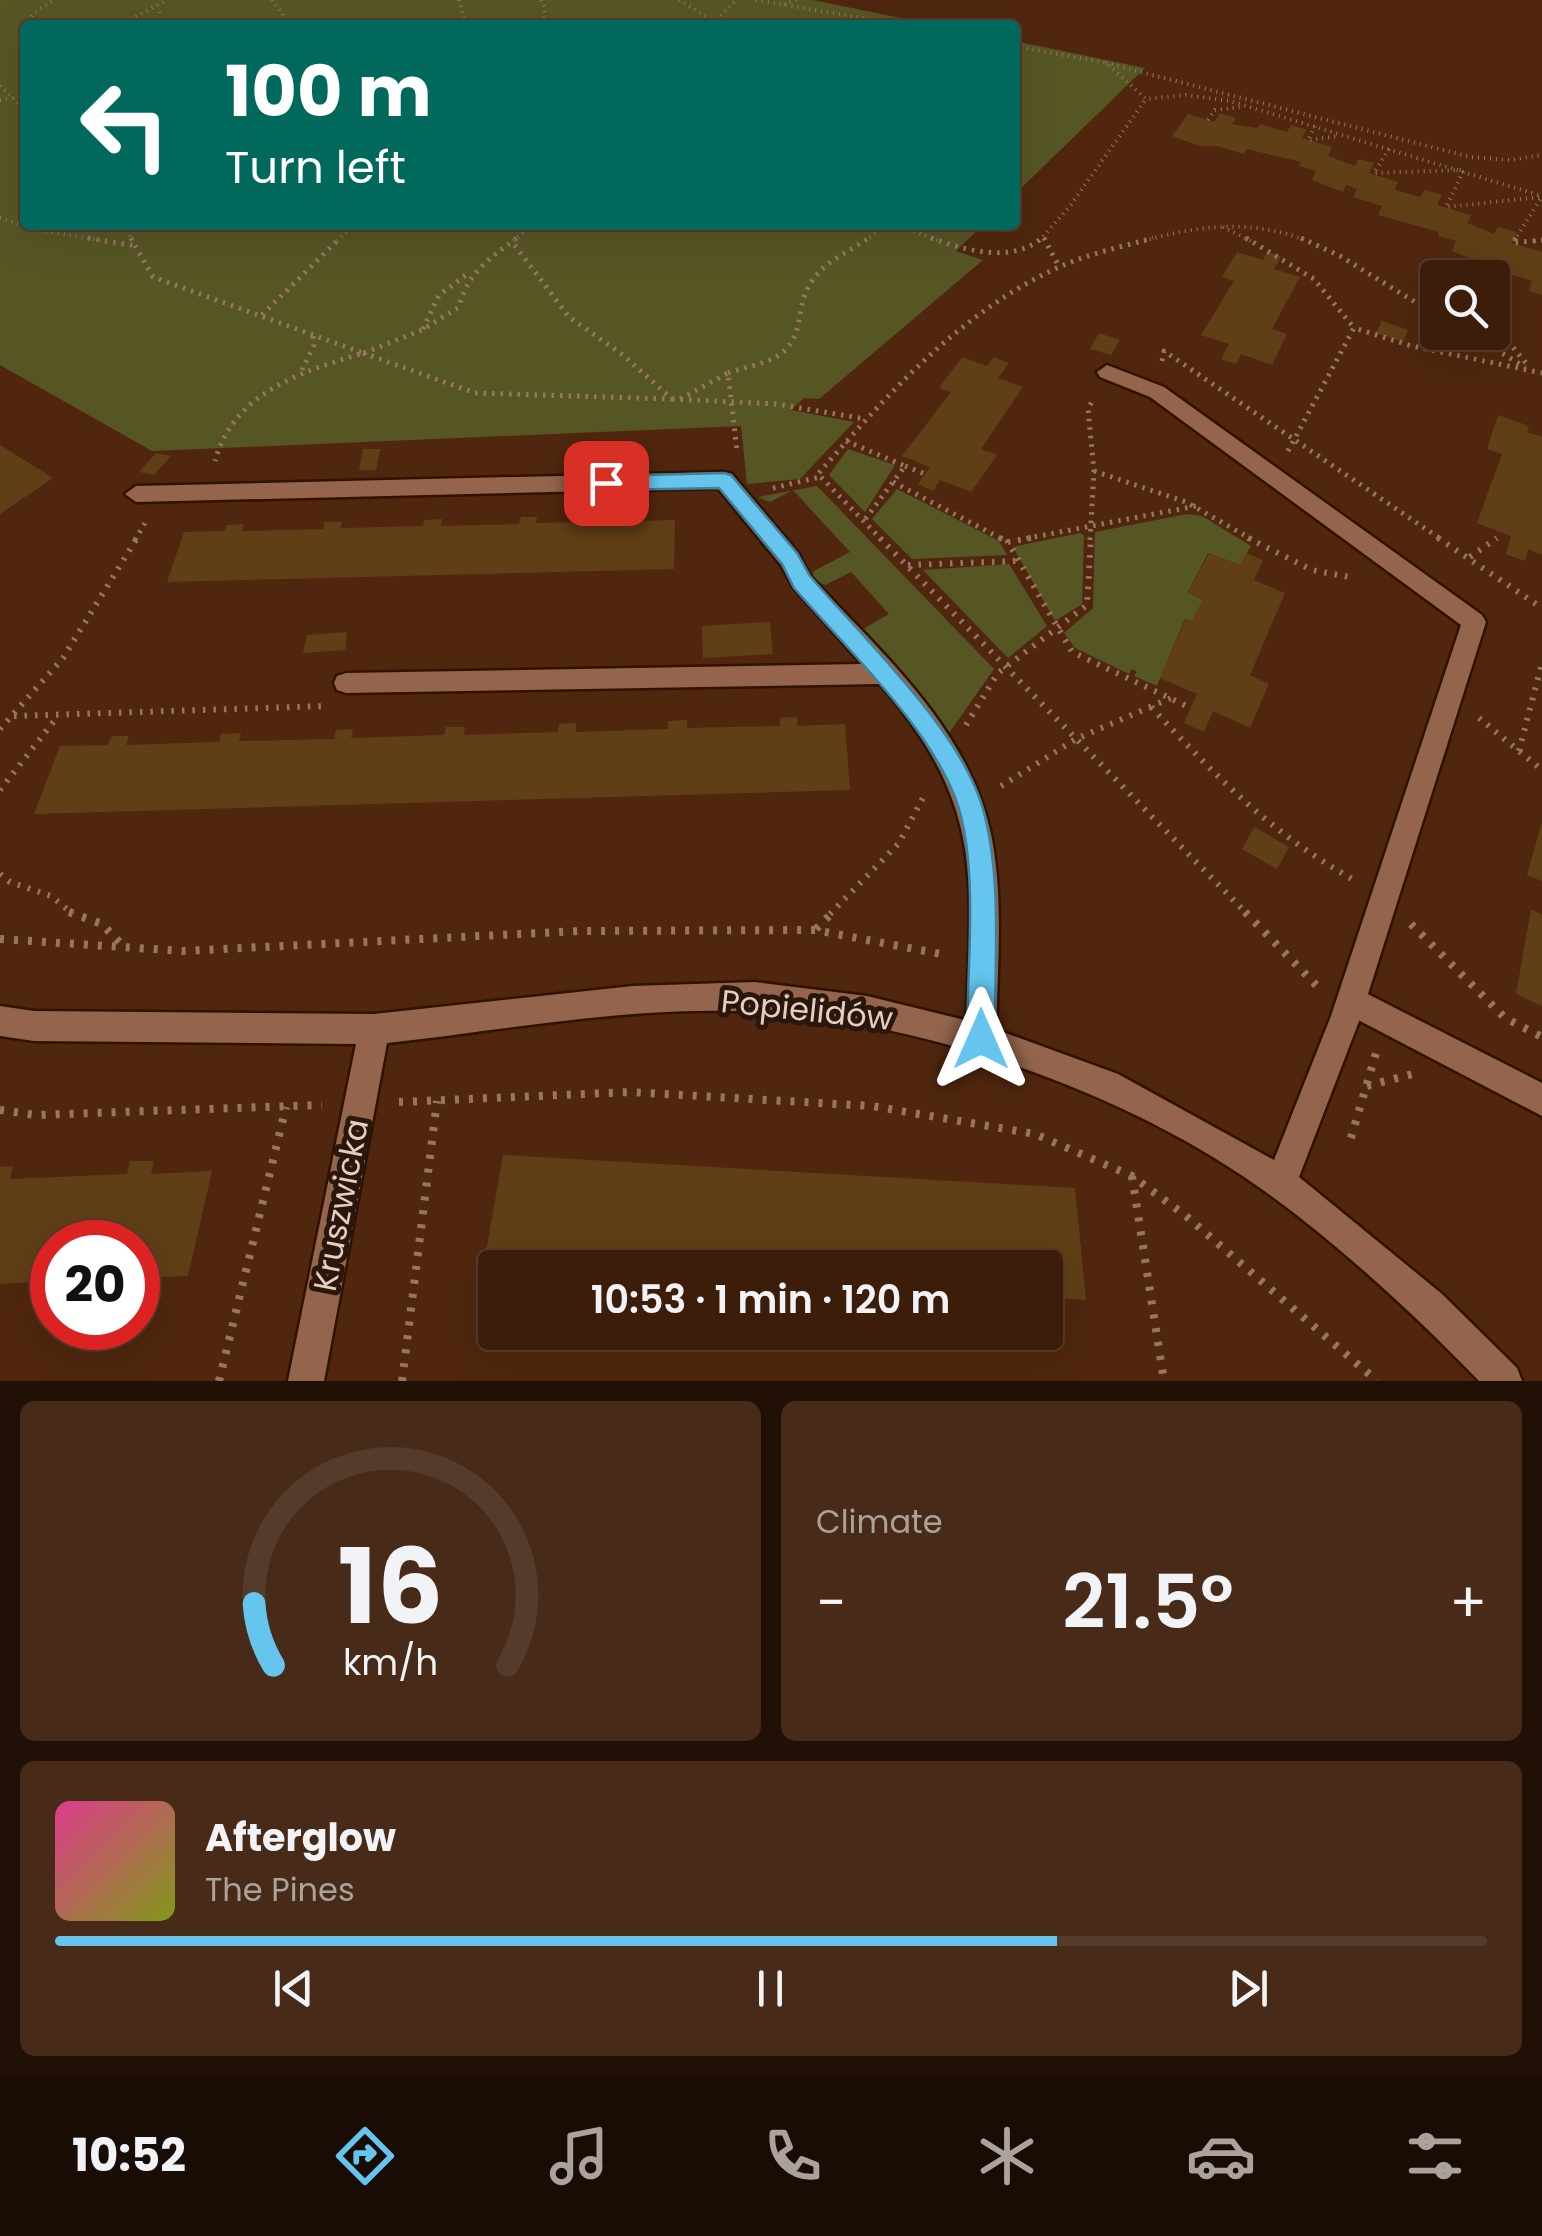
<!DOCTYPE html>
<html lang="en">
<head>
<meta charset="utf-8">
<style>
	:root { --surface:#3c1d0a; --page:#472a18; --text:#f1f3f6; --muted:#aca29c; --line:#553b2b; --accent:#65c5ee }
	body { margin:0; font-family:Poppins,sans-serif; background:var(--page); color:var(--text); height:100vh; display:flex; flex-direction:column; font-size:38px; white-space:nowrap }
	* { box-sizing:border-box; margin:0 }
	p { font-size:32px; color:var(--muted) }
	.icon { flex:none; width:55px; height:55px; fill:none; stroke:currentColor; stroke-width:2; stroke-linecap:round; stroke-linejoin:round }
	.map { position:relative; height:1381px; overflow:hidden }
	.drawer { display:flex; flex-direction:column; gap:20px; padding:20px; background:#211006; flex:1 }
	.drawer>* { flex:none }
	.guide { position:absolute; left:20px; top:20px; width:1000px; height:210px; border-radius:10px; box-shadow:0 10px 40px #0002,0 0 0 2px var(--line); background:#00695c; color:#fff; overflow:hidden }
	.controls { position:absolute; left:1420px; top:260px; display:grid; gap:20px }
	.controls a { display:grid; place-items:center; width:90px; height:90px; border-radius:10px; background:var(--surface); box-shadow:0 10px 40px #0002,0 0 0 2px var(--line); font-size:50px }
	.speed { position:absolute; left:30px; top:1220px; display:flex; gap:20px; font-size:50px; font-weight:700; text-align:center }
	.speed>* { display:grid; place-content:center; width:130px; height:130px; border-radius:50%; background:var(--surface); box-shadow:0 10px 40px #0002,0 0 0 2px var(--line); line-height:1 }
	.speed .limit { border:15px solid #d22; background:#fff; color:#111 }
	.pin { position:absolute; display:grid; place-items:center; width:85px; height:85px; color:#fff; margin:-42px; border-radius:20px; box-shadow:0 5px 15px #0006 }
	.me { position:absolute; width:110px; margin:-55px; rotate:0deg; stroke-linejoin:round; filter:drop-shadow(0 0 8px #0008) }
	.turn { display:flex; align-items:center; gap:35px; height:210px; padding:0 40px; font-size:45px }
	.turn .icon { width:130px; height:130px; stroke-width:2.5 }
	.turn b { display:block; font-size:70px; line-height:85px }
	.big { font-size:75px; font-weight:600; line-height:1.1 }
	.drawer .tile { flex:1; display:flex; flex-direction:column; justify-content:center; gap:15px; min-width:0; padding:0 35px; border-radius:15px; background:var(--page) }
	.drawer .dial { align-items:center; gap:0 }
	.dial svg { height:260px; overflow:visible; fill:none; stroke:var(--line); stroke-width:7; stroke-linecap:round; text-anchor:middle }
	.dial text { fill:var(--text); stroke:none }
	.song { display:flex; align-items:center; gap:30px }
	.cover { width:120px; height:120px; border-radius:15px; background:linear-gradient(135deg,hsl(330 70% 55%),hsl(70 70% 35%)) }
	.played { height:10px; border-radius:5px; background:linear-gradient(90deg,var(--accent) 70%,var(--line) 70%) }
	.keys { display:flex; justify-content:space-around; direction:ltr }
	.heat { display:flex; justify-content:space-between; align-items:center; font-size:55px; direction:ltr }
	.drawer .tiles { flex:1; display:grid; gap:20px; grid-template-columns:1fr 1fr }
	.tile:last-child { grid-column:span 2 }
	.trip { position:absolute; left:478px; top:1250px; width:585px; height:100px; border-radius:10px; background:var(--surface); box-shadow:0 10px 40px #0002,0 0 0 2px var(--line); font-weight:600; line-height:100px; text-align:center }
	.menu { display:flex; height:160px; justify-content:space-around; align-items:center; background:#180c04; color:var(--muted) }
	.menu .icon { width:70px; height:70px }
	.menu .selected { color:var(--accent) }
	.menu b { font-size:45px; color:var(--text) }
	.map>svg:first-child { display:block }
</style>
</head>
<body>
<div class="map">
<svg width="1542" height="1381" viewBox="0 0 1542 1381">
	<rect width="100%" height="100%" fill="#50270e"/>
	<g fill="#565625">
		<path d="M 0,0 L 813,0 L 935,25 L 25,25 L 25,225 L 983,225 L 956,251 L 983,260 L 819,399 L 804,398 L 791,410 L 854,422 L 800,479 L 747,484 L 741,426 L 152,451 L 0,365 Z"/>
		<path d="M 1015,41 L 1145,68 L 1015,194 Z"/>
		<path d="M 848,449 L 895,465 L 865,512 L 829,475 Z"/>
		<path d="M 817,486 L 994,669 L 947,736 L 863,636 L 865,628 L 889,614 L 851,572 L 825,585 L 812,578 L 814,571 L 850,552 L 793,490 L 770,502 L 758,497 Z"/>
		<path d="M 897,489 L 999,541 L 1007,555 L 912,559 L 872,519 Z"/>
		<path d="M 1187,514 L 1202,516 L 1251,546 L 1240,565 L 1208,553 L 1188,592 L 1203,600 L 1192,621 L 1185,619 L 1157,686 L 1134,676 L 1137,672 L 1132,669 L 1129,674 L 1075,648 L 1064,633 L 1093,608 L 1095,532 Z"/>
		<path d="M 1080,533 L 1084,535 L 1082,604 L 1055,621 L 1013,547 Z"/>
		<path d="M 1009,564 L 1047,626 L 1008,658 L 923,570 Z"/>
	</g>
	<g fill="#603f16">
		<path d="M 1220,113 L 1236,118 L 1232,124 L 1237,125 L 1257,128 L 1260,124 L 1287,132 L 1291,125 L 1307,130 L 1302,138 L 1332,147 L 1328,156 L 1355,166 L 1359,159 L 1374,163 L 1369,173 L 1398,182 L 1395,190 L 1420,197 L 1425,190 L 1442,195 L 1437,205 L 1471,215 L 1467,223 L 1494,234 L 1498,227 L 1516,232 L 1512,243 L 1542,252 L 1542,295 L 1529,291 L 1532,281 L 1497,270 L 1500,262 L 1488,258 L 1486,265 L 1452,251 L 1456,241 L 1438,236 L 1439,232 L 1378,215 L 1382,206 L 1353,197 L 1357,189 L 1346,185 L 1343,192 L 1312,180 L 1316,171 L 1299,166 L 1301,162 L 1247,149 L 1244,154 L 1217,146 L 1200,146 L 1172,136 L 1188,114 L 1214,122 Z"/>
		<path d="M 1237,252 L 1263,260 L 1267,252 L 1281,256 L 1274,269 L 1300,277 L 1272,329 L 1287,334 L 1272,365 L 1241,354 L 1236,364 L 1221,359 L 1229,344 L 1201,335 L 1234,281 L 1222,277 Z"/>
		<path d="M 1382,321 L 1408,330 L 1403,342 L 1376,333 Z"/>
		<path d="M 1099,333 L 1120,340 L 1111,355 L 1090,349 Z"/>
		<path d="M 962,357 L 987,366 L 994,357 L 1009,363 L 998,378 L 1023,387 L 981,449 L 997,455 L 971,492 L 940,480 L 933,491 L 918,484 L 930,467 L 902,456 L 951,392 L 939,388 Z"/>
		<path d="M 1498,415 L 1529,426 L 1527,432 L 1542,437 L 1542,555 L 1528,549 L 1525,561 L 1506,554 L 1511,536 L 1477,523 L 1502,454 L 1487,449 Z"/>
		<path d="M 0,445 L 53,478 L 0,514 Z"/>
		<path d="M 363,449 L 380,449 L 376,470 L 359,470 Z"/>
		<path d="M 156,453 L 171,456 L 154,475 L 139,472 Z"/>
		<path d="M 635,514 L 634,521 L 675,520 L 674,569 L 167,582 L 184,532 L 225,531 L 227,525 L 244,524 L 242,531 L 323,529 L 325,522 L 342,522 L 341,528 L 423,526 L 424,520 L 442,519 L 441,526 L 519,524 L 521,517 L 537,517 L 536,523 L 618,521 L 618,515 Z"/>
		<path d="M 1209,553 L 1240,565 L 1246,553 L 1263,560 L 1254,580 L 1285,593 L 1250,675 L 1269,684 L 1250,728 L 1213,711 L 1204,732 L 1184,723 L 1197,694 L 1160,678 L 1186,619 L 1192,621 L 1203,600 L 1188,593 Z"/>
		<path d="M 770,622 L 773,654 L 703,658 L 702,626 Z"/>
		<path d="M 347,632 L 345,650 L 303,653 L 307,635 Z"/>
		<path d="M 797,717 L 798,726 L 845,724 L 850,790 L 34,814 L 60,746 L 108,745 L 112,736 L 129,736 L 126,745 L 219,742 L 221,734 L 241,733 L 239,741 L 334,739 L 336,730 L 353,729 L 351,738 L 444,735 L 446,727 L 465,727 L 464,735 L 558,732 L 559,724 L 576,723 L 576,732 L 668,729 L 668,721 L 687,720 L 687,728 L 780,726 L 780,718 Z"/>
		<path d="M 1542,822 L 1542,881 L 1527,875 Z"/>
		<path d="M 1254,827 L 1289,847 L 1277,869 L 1242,849 Z"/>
		<path d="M 1531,909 L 1542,915 L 1542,1006 L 1516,994 Z"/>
		<path d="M 503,1155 L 1075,1188 L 1086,1300 L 1045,1297 L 1045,1268 L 559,1268 L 484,1263 Z"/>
		<path d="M 130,1161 L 154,1161 L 151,1174 L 212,1171 L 188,1276 L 138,1278 L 138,1242 L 52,1242 L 52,1281 L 0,1284 L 0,1167 L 13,1166 L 10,1179 L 127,1174 Z"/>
	</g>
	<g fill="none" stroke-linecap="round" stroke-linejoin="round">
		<defs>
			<g id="service">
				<path d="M 724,472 L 732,474 L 798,553 L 810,576 C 881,653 971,730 992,839 C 1004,904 997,973 996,1039 L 992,1050 L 981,1054 L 970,1050 L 966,1039 C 970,885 989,810 880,684 L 346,693 L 337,690 L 334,683 L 337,676 L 346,673 L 862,664 L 794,588 L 781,565 L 718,488 L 136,502 L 125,494 L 136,486 Z"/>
				<path d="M 1352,986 L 1542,1083 L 1542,1116 L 1341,1011 L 1337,1001 L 1341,991 Z"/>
			</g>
			<path id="minor" d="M 1107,365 L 1164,387 L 1482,615 L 1486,622 L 1361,1016 L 1299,1177 L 1442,1294 L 1517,1368 L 1522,1381 L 1479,1381 C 1415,1315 1345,1250 1270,1195 C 1132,1094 926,1021 756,1012 C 636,1005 506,1030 387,1043 L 324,1381 L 288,1381 L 356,1044 L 34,1041 L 0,1036 L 0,1006 L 34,1011 L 374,1014 L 633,986 L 755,982 L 867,996 L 981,1024 L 1118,1074 L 1274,1160 L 1331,1016 L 1461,625 L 1150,397 L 1100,377 L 1097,372 Z"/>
		</defs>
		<use href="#service" stroke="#301201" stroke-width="5"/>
		<use href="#minor" stroke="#301201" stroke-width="5"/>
		<g stroke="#977561" stroke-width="4" stroke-dasharray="1 5" stroke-linecap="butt">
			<path d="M 272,0 L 283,14 L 285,25"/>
			<path d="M 459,0 L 466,25"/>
			<path d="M 541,0 L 545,8 L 543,25"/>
			<path d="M 679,0 L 715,22"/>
			<path d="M 756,0 L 904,25"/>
			<path d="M 784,4 L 797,0"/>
			<path d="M 712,24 L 736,0"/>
			<path d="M 120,25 L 167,0"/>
			<path d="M 158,25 L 160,7"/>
			<path d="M 25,42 L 21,30 L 34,13 L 53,0"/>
			<path d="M 1015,46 L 1106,63 L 1146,99 L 1186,95 L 1230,101 L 1542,196"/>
			<path d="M 1106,63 L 1470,157 L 1509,160 L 1542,155"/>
			<path d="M 0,86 L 25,109"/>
			<path d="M 0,100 L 25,96"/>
			<path d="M 1208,120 L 1215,110 L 1241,107"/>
			<path d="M 1315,126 L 1308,140 L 1340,136"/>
			<path d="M 1389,149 L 1374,173 L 1464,170 L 1446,207 L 1541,197"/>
			<path d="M 0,218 L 38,230 L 104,241"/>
			<path d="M 124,225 L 133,241"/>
			<path d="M 897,225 L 939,241"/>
			<path d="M 1223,227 L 1251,241"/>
			<path d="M 337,241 L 353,225"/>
			<path d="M 513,241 L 533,225"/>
			<path d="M 865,241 L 886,225"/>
			<path d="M 1039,241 L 1070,206 L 1146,99"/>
			<path d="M 1144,241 C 1198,225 1254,219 1307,241"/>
			<path d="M 1514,241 L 1541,198"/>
			<path d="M 1535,241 L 1542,240"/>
		</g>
		<g stroke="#977561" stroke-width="5" stroke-dasharray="2.5 6" stroke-linecap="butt">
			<path d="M 88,238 L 136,246"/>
			<path d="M 131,238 L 153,277 L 363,353 C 301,372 234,392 215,461"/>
			<path d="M 931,238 C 965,250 1011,264 1042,238"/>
			<path d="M 1044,238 L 1059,267"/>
			<path d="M 1246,238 L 1314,279 L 1354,328"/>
			<path d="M 1301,238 L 1340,256 L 1438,316"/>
			<path d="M 1516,238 L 1513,243 L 1542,240"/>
			<path d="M 1483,278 L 1486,265"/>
			<path d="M 262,315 L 340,238"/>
			<path d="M 1492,321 L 1529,367"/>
			<path d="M 423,329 L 439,295 L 470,272"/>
			<path d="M 1466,332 L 1525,367"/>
			<path d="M 363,353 L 475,393 L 672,399 L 623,355 L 569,317 L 513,243"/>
			<path d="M 364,353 L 422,330 L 459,307 C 467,273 490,258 517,238"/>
			<path d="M 1162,361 L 1164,351 L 1442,540"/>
			<path d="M 302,370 L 314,345 L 313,334"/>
			<path d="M 728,373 C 744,367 764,365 779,355 C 805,337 795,310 809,286 C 821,263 848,252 869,238"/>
			<path d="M 672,399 L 777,404 L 865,419"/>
			<path d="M 680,399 L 728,373 L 737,451"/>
			<path d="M 846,441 L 905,466 L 863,522"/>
			<path d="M 1288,451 L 1354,328 L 1412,346 L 1542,373"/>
			<path d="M 905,466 L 925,474"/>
			<path d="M 1094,471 L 1186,502 L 1253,540"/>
			<path d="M 893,482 L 1004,540"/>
			<path d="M 773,488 L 820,477"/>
			<path d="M 135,540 L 145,523"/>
			<path d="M 882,540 L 818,474 C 887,395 959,313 1057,268 C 1087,254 1121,247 1153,238"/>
			<path d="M 1018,540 L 1196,506"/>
			<path d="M 1090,540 L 1094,471 L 1088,409 L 1094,398"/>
		</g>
		<g stroke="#977561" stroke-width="6" stroke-dasharray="2.5 8" stroke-linecap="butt">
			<path d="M 880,538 L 1247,914"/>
			<path d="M 1000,538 L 1008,542"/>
			<path d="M 1031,538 L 1008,542 L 1072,652 L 1191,708"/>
			<path d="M 1248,538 L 1312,570 L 1354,578"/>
			<path d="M 1438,538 L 1542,608"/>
			<path d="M 1470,557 L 1497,538"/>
			<path d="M 908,565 L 1016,561"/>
			<path d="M 1151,707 C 1216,776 1270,833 1354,880"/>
			<path d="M 14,716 L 326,706"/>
			<path d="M 1479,718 L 1542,770"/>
			<path d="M 966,725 L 998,673 L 1087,605 L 1091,538"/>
			<path d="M 0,729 L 63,658 L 137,538"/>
			<path d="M 1519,751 L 1542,663"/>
			<path d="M 1001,786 L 1076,739 L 1171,698"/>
			<path d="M 0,790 L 58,716"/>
			<path d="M 0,874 L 10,882 L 51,896 L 73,914"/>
			<path d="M 830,914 L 899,843 L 924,796"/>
		</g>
		<g stroke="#977561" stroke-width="8" stroke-dasharray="4 10" stroke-linecap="butt">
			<path d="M 69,912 L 102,924 L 124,947"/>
			<path d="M 1245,912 L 1318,987"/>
			<path d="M 1411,924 L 1505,1018 L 1542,1037"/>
			<path d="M 816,929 L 833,912"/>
			<path d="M 0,939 L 183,951 L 580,931 L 815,930 L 946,955"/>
			<path d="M 1367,1086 L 1413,1074"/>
			<path d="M 399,1102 L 630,1092 L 872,1106 L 1035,1134 L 1132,1176 L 1186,1216 L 1377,1381"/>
			<path d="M 0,1110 L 35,1115 L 322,1105"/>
			<path d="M 1351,1138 L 1376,1053"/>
			<path d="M 1132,1176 L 1164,1381"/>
			<path d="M 219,1381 L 286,1107"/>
			<path d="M 402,1381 L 437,1101"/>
		</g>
		<use href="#service" fill="#94654c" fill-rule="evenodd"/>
		<use href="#minor" fill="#94654c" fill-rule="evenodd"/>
	</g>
	<path fill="#65c5ee" stroke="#42809b" stroke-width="2.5" d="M 724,473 L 731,475 L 797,553 L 810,576 C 863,638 962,732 983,809 C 1003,881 994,964 995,1039 L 991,1048 L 981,1053 L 971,1048 L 967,1039 C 967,970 978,873 959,809 C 937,734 846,648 794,588 L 782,564 L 719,488 L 606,490 L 596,483 L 606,476 Z"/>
	<g text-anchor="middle" stroke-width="10" stroke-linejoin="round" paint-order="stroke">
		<g font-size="32" fill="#e8cdbf" stroke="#29160c">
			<text transform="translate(807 1010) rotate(6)" y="11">Popielidów</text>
			<text transform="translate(341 1205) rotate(-79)" y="11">Kruszwicka</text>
		</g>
	</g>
</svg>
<div class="controls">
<a><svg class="icon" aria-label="search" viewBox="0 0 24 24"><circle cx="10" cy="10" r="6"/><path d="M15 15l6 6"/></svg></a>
</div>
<div class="speed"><div class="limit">20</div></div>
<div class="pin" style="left:606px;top:483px;background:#d93025"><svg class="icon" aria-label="arrive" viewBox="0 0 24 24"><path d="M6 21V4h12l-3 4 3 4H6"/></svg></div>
<svg class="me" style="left:981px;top:1039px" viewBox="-20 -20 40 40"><path d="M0-17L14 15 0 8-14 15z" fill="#65c5ee" stroke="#fff" stroke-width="4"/></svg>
<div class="trip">10:53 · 1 min · 120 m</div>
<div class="guide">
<div class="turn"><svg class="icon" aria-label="left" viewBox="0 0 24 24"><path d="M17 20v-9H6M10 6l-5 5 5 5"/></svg><div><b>100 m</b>Turn left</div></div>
</div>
</div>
<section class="drawer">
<div class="tiles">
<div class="tile dial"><svg viewBox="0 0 100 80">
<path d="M14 69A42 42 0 1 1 86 69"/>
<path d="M14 69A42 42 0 0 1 8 50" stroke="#65c5ee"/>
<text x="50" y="56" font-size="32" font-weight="700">16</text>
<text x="50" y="72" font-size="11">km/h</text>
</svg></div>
<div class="tile"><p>Climate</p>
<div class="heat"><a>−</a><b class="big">21.5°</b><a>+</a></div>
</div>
<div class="tile">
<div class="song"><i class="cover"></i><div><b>Afterglow</b><p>The Pines</p></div></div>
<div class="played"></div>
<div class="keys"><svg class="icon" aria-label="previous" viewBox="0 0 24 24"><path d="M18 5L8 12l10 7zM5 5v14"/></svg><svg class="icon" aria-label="pause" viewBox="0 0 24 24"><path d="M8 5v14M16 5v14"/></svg><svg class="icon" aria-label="next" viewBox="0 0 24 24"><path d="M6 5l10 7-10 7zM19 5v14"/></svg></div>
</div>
</div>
</section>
<nav class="menu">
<b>10:52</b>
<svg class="icon selected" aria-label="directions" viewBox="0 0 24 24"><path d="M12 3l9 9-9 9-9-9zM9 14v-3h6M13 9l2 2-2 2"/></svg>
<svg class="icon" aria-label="music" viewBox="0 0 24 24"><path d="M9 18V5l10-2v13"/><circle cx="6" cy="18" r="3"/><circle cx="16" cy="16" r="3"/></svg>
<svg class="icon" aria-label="phone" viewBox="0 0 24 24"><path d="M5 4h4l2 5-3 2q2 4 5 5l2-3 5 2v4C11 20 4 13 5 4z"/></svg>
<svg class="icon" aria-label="climate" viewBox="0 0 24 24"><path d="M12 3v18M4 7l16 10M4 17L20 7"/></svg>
<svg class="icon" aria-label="car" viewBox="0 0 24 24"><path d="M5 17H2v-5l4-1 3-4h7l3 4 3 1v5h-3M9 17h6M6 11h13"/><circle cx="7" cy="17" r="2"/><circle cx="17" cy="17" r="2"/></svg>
<svg class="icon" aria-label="filters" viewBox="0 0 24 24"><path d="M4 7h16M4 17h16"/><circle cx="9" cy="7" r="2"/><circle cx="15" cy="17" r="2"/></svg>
</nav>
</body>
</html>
